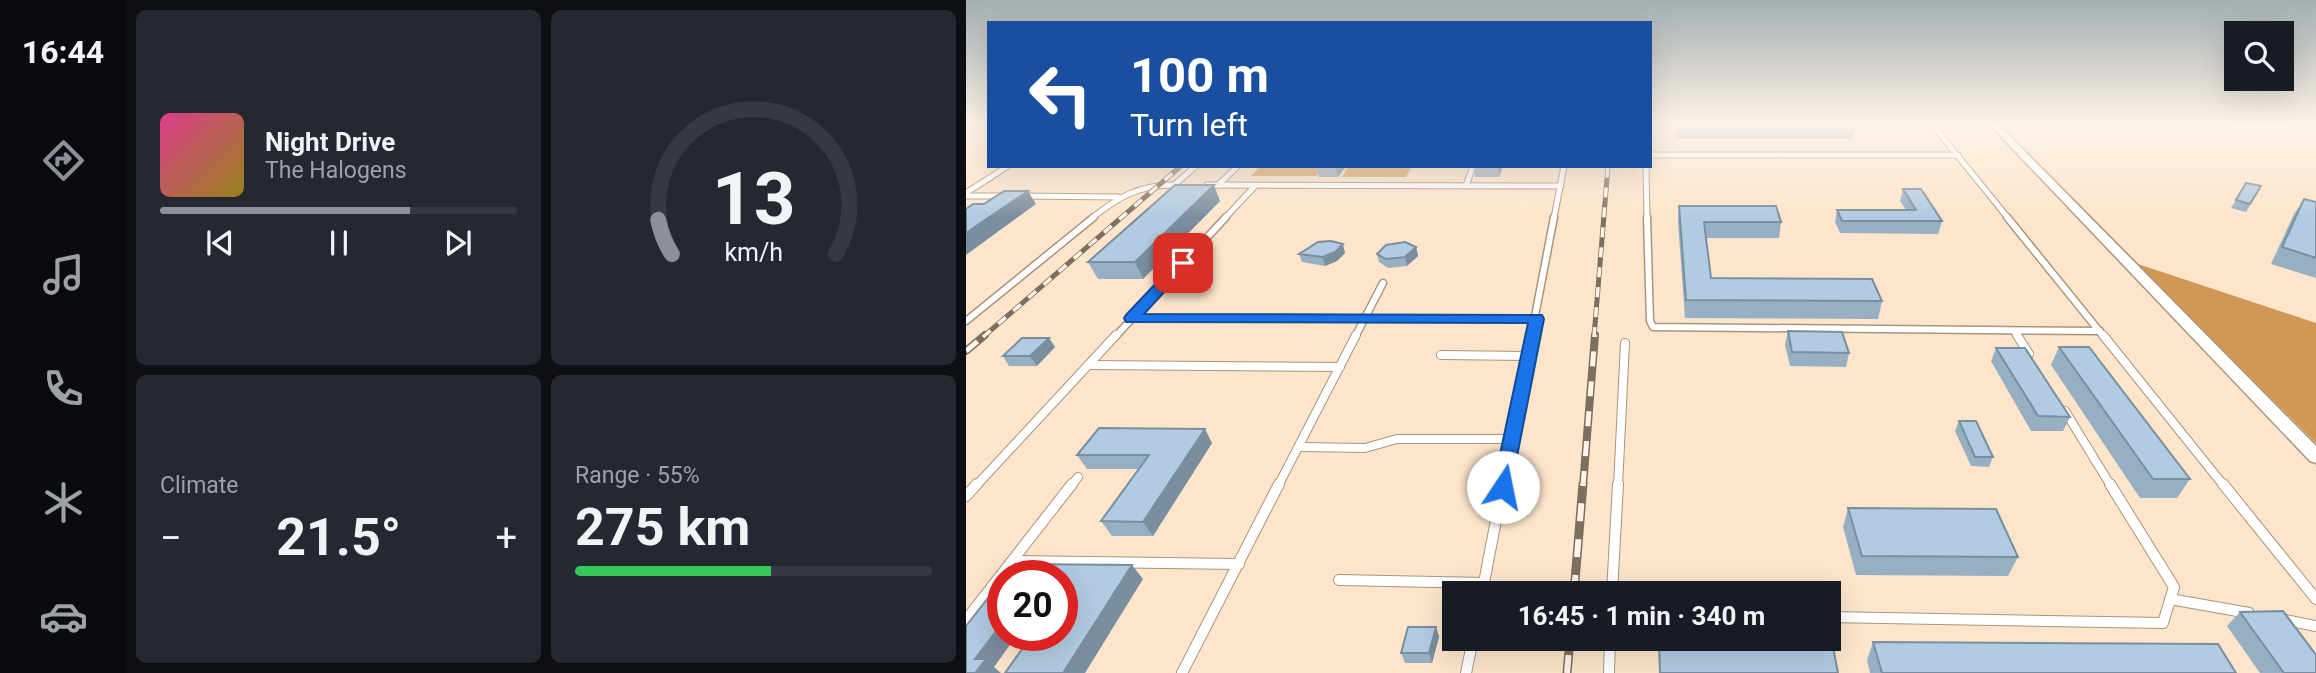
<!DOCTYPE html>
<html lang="en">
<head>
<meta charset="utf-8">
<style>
	:root { --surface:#171b24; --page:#242831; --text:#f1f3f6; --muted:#9ea1a6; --line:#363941; --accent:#8c9099 }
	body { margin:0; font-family:Roboto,sans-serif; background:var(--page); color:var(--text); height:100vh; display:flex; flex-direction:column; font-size:26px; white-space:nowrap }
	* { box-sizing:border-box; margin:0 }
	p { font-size:23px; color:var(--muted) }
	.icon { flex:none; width:38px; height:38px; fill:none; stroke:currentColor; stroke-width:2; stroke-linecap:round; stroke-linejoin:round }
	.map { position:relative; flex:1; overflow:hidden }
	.panel { display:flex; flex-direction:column; gap:10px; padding:10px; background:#0d0f14; width:840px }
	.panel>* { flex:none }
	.hud { position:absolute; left:21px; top:21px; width:665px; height:147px; border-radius:0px; box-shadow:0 7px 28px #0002; background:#1a4fa0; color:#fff; overflow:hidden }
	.fabs { position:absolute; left:1258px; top:21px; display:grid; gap:14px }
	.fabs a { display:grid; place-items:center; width:70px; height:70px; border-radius:0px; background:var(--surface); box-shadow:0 7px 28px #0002; font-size:35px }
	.speed { position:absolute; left:21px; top:560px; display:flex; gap:14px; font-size:35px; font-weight:700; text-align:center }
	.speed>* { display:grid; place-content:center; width:91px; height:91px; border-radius:50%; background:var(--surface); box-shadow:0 7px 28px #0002; line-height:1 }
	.speed .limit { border:10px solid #d22; background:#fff; color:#111 }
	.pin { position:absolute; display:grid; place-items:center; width:60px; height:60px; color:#fff; margin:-30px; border-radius:14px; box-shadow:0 4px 10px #0006 }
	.me { position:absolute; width:77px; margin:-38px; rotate:11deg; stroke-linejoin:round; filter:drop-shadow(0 0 5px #0008) }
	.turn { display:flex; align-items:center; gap:24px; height:147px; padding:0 28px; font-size:32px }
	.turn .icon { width:91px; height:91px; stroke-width:2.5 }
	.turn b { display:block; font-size:49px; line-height:60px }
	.big { font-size:52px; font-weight:700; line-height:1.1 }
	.panel .tile { flex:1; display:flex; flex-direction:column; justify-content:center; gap:10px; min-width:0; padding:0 24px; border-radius:10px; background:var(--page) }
	.panel .dial { align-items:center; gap:0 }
	.dial svg { height:182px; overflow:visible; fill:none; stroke:var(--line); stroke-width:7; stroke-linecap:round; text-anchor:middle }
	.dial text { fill:var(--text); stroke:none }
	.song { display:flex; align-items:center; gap:21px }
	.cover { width:84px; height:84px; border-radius:10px; background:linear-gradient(135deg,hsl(330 70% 55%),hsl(50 70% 35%)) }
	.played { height:7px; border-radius:4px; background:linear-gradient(90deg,var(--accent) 70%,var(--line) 70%) }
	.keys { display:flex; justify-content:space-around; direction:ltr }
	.heat { display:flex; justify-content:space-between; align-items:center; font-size:38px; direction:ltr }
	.charge { height:10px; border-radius:5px; background:linear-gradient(90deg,#34c759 55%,var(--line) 0) }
	.panel .tiles { flex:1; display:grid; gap:10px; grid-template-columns:repeat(2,1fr) }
	.trip { position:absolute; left:476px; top:581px; width:399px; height:70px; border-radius:0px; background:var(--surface); box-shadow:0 7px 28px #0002; font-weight:700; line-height:70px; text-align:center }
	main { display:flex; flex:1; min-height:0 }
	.menu { display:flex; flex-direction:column; width:126px; justify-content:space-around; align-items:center; background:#090b0e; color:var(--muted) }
	.menu .icon { width:49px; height:49px }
	.menu .current { color:var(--accent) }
	.menu b { font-size:32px; color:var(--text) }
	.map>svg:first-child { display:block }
</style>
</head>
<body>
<main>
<nav class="menu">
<b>16:44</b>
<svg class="icon current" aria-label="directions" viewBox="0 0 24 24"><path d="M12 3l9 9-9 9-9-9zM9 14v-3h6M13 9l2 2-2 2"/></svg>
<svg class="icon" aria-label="music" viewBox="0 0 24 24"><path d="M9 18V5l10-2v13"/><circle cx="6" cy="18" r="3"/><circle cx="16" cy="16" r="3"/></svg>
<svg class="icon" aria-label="phone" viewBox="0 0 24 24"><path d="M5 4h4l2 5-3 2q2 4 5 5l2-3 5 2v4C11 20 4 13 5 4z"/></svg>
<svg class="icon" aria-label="climate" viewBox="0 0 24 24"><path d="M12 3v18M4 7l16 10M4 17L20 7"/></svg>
<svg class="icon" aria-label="car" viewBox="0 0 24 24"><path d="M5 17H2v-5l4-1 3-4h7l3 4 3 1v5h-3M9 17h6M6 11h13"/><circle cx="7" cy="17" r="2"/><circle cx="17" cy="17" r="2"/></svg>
</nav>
<section class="panel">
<div class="tiles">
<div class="tile">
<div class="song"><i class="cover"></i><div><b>Night Drive</b><p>The Halogens</p></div></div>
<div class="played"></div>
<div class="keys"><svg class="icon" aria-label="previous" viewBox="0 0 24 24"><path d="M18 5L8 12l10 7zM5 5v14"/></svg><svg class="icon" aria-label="pause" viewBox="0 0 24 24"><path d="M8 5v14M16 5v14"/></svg><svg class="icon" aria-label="next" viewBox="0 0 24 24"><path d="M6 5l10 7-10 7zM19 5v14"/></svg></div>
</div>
<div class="tile dial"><svg viewBox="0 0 100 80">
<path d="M14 69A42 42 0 1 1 86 69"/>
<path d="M14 69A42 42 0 0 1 8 54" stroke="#8c9099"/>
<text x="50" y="56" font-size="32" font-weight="700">13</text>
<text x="50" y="72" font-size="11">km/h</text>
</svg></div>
<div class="tile"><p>Climate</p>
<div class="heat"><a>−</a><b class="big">21.5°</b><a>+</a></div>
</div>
<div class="tile"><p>Range · 55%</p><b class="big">275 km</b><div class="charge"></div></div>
</div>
</section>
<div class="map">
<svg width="1350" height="673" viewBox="0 0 1350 673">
	<rect width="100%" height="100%" fill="#fce5cb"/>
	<path fill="#d09854" d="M 1169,263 L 1350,323 L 1350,443 Z"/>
	<g fill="#dca460">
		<path d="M 295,166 L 358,166 L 350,176 L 285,176 Z"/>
		<path d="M 383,166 L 446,166 L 440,177 L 376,177 Z"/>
	</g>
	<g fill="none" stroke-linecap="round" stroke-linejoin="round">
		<defs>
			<g id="service-far3">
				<path d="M 966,124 L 1042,218"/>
				<path d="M 684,155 L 992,155"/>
				<path d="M 680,166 L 681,218"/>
				<path d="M 241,185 L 595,186"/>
				<path d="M 252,185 L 272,166"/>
				<path d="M 500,186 L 507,166"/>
				<path d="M 0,193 L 42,166"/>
				<path d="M 0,196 L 38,196"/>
				<path d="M 57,196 L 152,197"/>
				<path d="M 126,218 C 152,197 173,185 208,185 L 230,166"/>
				<path d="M 259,218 L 289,186"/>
				<path d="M 588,218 L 598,166"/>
			</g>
			<g id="service-far2">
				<path d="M 681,217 L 684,321 L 687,327 L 1134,331"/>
				<path d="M 1041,217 L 1138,337"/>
				<path d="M 166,318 L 570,319"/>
				<path d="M 0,321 L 128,217"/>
				<path d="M 1048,331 L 1052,337"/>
				<path d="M 149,337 L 260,217"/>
				<path d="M 389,337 L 417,283"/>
				<path d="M 565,337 L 588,217"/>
			</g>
			<g id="service-far1">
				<path d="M 1051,335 L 1063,354"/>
				<path d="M 1137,335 L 1258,486"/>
				<path d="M 475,355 L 563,356"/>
				<path d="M 122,365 L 374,367"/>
				<path d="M 1099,411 L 1145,486"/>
				<path d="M 333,447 L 399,448 L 431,439 L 547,439"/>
				<path d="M 10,486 L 150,335"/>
				<path d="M 105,486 L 112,477"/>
				<path d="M 312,486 L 390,335"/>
				<path d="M 537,486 L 566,335"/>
				<path d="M 652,486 L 659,343"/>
			</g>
			<g id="service">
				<path d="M 1257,484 L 1350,599"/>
				<path d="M 0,496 L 11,484"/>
				<path d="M 47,561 L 273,564"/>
				<path d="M 373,580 L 518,583"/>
				<path d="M 516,593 L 537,484"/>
				<path d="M 646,593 L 652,484"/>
				<path d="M 1204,599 L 1283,613"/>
				<path d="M 863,617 L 1197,623 L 1208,587 L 1144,484"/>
				<path d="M 1315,619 L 1350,626"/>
				<path d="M 0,620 L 106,484"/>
				<path d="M 216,673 L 313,484"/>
				<path d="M 500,673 L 507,639"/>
				<path d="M 643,673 L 644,639"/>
			</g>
			<path id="minor" d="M 1023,124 L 1032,124 L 1350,446 L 1350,463 L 1344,461 Z"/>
		</defs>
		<use href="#service-far3" stroke="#aa947c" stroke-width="7"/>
		<use href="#service-far2" stroke="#aa947c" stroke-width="9"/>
		<use href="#service-far1" stroke="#aa947c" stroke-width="10"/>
		<use href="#service" stroke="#aa947c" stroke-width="12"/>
		<use href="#minor" stroke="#aa947c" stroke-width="3"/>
		<use href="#service-far3" stroke="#fff" stroke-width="5"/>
		<use href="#service-far2" stroke="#fff" stroke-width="6"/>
		<use href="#service-far1" stroke="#fff" stroke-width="8"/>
		<use href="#service" stroke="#fff" stroke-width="10"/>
		<use href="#minor" fill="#fff" fill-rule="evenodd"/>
		<defs>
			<g id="rail-far2">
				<path d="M 17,337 L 215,166"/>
				<path d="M 628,337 L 642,166"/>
			</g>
			<g id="rail-far1">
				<path d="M 0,351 L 19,335"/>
				<path d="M 617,486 L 629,335"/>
			</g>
			<g id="rail">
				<path d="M 608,593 L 617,484"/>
				<path d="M 601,673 L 604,639"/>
			</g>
		</defs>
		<use href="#rail-far2" stroke="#7d6e5e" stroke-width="5"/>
		<use href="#rail-far1" stroke="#7d6e5e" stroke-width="8"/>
		<use href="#rail" stroke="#7d6e5e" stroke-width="9"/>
		<use href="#rail-far2" stroke="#fef5ea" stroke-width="3.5" stroke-dasharray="10" stroke-linecap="butt"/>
		<use href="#rail-far1" stroke="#fef5ea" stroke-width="5" stroke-dasharray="15" stroke-linecap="butt"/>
		<use href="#rail" stroke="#fef5ea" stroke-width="6" stroke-dasharray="18" stroke-linecap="butt"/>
	</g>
	<g fill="#97afc2">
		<path d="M 710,124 L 888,124 L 889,125 L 886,139 L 711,139 Z"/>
		<path d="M 350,166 L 380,166 L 372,177 L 353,177 Z"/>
		<path d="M 507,166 L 537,166 L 533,177 L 509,177 Z"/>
		<path d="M 1280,183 L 1295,186 L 1280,212 L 1265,208 Z"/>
		<path d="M 937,189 L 976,221 L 972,234 L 874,233 L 869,222 L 871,210 L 940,210 L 934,201 Z"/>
		<path d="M 1338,199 L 1350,202 L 1350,278 L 1305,264 L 1328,214 Z"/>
		<path d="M 254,201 L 177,279 L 132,279 L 122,262 Z"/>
		<path d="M 713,206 L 815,222 L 813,238 L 740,238 L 745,278 L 916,301 L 912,319 L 719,318 L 712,222 Z"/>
		<path d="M 450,247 L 452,256 L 441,266 L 422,268 L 413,262 L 411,254 Z"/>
		<path d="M 379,253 L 371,261 L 359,266 L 336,262 L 333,254 Z"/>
		<path d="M 822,331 L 883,353 L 880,367 L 824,366 L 819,345 Z"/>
		<path d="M 89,347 L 71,366 L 43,366 L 37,356 Z"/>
		<path d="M 1093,347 L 1224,479 L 1211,498 L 1174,498 L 1085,365 Z"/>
		<path d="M 1030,348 L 1104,417 L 1097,431 L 1065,431 L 1025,361 Z"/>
		<path d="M 993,421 L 1027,457 L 1023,467 L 1005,466 L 989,431 Z"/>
		<path d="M 246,443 L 187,536 L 146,536 L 135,521 L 173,469 L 121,469 L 111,455 Z"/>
		<path d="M 882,508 L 1052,557 L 1042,576 L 890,575 L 877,527 Z"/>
		<path d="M 1274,612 L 1350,673 L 1294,673 L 1261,626 Z"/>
		<path d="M 470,627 L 473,637 L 466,663 L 439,663 L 435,653 Z"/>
		<path d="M 907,642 L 1270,673 L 904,673 L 901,660 Z"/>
	</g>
	<g fill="#7b8e9e">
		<path d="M 369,166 L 380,166 L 372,177 Z"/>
		<path d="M 532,166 L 537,166 L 533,177 Z"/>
		<path d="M 248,185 L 254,201 L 177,279 L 169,262 Z"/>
		<path d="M 62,191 L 70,204 L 0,255 L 0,233 Z"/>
		<path d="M 377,244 L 379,253 L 371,261 L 359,266 L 357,257 Z"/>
		<path d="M 450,247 L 452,256 L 441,266 L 439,257 Z"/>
		<path d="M 83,338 L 89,347 L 71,366 L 64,356 Z"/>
		<path d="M 239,429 L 246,443 L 187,536 L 177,522 Z"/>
		<path d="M 166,565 L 177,579 L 119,673 L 97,673 Z"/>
		<path d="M 37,622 L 37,635 L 51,635 L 28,667 L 35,673 L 9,673 L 9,659 Z"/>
		<path d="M 470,627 L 473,637 L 466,663 L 463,653 Z"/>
	</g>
	<g fill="#b0cbe2" stroke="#7b8e9e" stroke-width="2">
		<path d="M 711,124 L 888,124 L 889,125 L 711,125 Z"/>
		<path d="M 1280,183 L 1295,186 L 1284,204 L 1270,200 Z"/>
		<path d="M 209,185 L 248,185 L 169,262 L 122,262 Z"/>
		<path d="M 937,189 L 955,189 L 976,221 L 876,221 L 871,210 L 950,210 Z"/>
		<path d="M 38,191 L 62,191 L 0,233 L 0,209 L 7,204 L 18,204 Z"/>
		<path d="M 1338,199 L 1350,202 L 1350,258 L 1316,247 Z"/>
		<path d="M 713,206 L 810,206 L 815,222 L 738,222 L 745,278 L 906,279 L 916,301 L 720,300 Z"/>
		<path d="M 365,241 L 377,244 L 369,252 L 357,257 L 333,254 L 352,242 Z"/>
		<path d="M 439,242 L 450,247 L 439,257 L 420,259 L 411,254 L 420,245 Z"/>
		<path d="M 822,331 L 876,332 L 883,353 L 826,352 Z"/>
		<path d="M 56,338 L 83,338 L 64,356 L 37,356 Z"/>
		<path d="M 1093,347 L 1123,347 L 1224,479 L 1187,479 Z"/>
		<path d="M 1030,348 L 1059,348 L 1104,417 L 1072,416 Z"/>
		<path d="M 993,421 L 1010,421 L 1027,457 L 1009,457 Z"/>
		<path d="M 133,428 L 239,429 L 177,522 L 135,521 L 183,455 L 111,455 Z"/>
		<path d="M 882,508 L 1030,509 L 1052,557 L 896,556 Z"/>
		<path d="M 49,564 L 166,565 L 97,673 L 39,673 L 66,635 L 96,635 L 96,576 L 40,576 Z"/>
		<path d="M 37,579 L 37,622 L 9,659 L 20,659 L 9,673 L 0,673 L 0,626 Z"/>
		<path d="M 1317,611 L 1350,655 L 1350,673 L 1318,673 L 1274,612 Z"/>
		<path d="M 442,627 L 470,627 L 463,653 L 435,653 Z"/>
		<path d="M 693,641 L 866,642 L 872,673 L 694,673 Z"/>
		<path d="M 907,642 L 1252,644 L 1270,673 L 916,673 Z"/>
	</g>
	<linearGradient id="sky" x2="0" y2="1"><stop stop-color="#a3aeb2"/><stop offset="0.57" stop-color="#fef3e8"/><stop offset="1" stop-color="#fef3e8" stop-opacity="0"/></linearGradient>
	<rect width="1350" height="218" fill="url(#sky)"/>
	<path fill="#1a73e8" stroke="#114b97" stroke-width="2" d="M 217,259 L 222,260 L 222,266 L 178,314 L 576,315 L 578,319 L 544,492 L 537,494 L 530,492 L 527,487 L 562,323 L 160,322 L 158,318 L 160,315 L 212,260 Z"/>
</svg>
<div class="fabs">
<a><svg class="icon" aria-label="search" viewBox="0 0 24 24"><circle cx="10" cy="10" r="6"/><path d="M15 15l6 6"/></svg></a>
</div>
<div class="speed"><div class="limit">20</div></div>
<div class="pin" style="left:217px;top:263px;background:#d93025"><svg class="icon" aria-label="arrive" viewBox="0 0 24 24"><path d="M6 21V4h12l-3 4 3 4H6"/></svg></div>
<svg class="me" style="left:537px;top:487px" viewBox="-20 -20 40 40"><circle r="19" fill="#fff"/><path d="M0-13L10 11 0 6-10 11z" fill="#1a73e8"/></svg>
<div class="trip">16:45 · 1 min · 340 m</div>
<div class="hud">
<div class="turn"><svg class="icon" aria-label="left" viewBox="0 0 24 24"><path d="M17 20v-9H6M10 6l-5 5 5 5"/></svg><div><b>100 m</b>Turn left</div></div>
</div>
</div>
</main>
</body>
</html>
